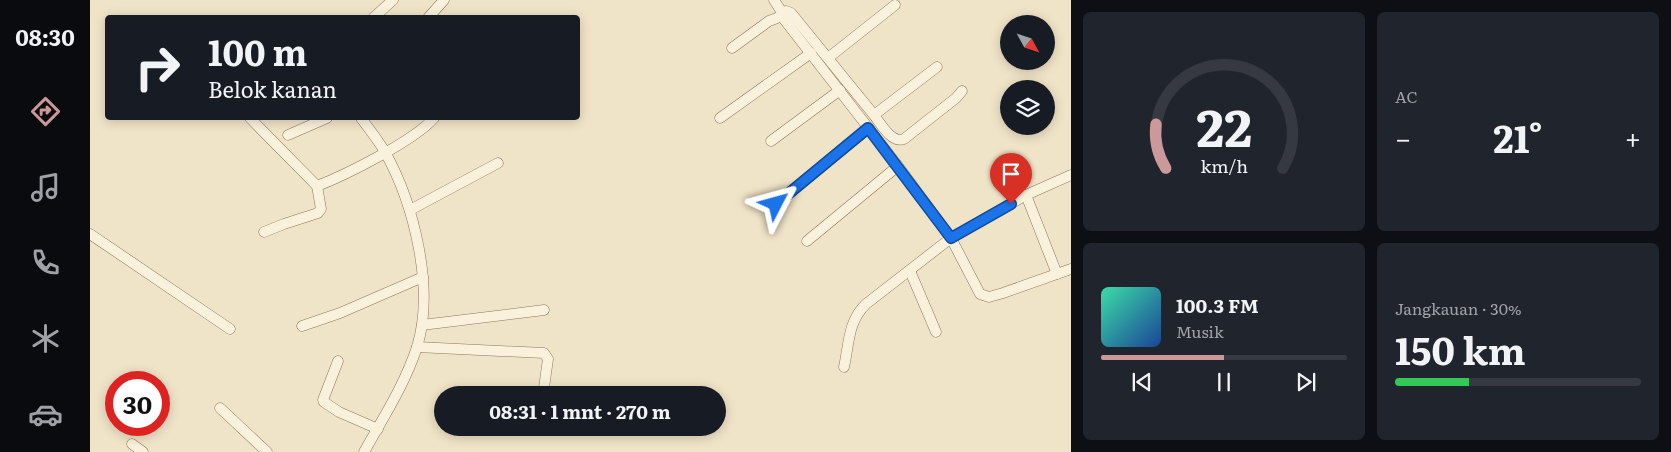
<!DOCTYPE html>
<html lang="id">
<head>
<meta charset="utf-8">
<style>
	:root { --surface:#171b24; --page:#20242c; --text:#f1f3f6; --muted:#9ea1a6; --line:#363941; --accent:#cc999b }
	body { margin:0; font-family:Literata,serif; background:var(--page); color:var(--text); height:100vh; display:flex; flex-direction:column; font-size:19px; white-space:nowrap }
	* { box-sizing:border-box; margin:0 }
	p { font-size:16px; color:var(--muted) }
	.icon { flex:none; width:28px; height:28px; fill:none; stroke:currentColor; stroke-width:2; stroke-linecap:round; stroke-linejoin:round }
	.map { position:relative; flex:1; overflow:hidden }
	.sheet { display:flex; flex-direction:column; gap:12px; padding:12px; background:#0d0f14; width:600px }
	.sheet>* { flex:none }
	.guide { position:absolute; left:15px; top:15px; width:475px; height:105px; border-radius:5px; box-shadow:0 2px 12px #0003; background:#171b24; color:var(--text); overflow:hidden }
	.needle { width:32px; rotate:130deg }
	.controls { position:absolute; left:910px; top:15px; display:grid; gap:10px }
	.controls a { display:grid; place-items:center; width:55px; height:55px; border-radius:50%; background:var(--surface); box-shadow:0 2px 12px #0003; font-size:25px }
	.speed { position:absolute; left:15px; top:371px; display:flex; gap:10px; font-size:25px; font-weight:700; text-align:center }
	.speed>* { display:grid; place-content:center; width:65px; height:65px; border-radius:50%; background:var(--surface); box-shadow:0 2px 12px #0003; line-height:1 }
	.speed .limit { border:8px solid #d22; background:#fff; color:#111 }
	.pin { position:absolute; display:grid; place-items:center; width:42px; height:42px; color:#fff; margin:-51px -21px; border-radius:50% 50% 50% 0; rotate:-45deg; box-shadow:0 0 5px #0007 }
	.pin .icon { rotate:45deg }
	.me { position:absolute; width:55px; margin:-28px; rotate:51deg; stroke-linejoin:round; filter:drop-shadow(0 0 4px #0008) }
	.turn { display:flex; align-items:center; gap:18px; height:105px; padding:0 20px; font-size:22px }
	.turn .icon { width:65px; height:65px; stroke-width:2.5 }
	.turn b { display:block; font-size:35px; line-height:42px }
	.big { font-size:38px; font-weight:700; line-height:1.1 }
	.sheet .tile { flex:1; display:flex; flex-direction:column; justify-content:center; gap:8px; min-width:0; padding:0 18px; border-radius:8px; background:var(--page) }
	.sheet .dial { align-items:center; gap:0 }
	.dial svg { height:130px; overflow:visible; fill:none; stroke:var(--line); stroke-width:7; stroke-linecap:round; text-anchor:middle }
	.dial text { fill:var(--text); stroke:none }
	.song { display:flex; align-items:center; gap:15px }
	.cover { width:60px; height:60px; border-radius:8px; background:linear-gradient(135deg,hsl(160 70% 55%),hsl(220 70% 35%)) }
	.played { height:5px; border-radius:2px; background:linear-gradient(90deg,var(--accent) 50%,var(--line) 50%) }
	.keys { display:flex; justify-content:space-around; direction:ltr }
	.heat { display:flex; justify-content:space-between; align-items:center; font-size:28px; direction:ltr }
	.charge { height:8px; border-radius:4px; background:linear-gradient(90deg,#34c759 30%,var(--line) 0) }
	.sheet .tiles { flex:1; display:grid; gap:12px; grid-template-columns:repeat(2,1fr) }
	.trip { position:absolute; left:344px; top:386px; width:292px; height:50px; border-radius:25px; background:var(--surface); box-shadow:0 2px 12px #0003; font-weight:700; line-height:50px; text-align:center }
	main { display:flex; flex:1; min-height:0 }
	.menu { display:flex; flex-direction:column; width:90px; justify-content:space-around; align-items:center; background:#090b0e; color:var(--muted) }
	.menu .icon { width:35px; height:35px }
	.menu .selected { color:var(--accent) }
	.menu b { font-size:22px; color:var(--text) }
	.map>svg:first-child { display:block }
</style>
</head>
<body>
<main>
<nav class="menu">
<b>08:30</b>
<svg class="icon selected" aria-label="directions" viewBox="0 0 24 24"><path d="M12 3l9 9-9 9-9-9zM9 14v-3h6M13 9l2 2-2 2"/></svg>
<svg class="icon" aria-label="music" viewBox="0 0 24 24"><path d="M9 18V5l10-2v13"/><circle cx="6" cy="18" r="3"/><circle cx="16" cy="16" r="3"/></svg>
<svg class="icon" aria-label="phone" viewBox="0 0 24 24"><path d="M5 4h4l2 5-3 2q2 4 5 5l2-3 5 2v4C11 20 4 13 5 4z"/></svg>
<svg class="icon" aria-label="climate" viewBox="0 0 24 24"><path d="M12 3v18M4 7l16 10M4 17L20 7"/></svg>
<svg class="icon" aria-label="car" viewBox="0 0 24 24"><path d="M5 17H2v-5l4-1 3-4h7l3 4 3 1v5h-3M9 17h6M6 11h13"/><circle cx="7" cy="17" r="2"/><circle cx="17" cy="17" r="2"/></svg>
</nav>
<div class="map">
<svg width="981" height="452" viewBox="0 0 981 452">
	<rect width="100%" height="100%" fill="#f0e4c8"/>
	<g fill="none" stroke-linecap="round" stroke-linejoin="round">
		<defs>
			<g id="minor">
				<path d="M 684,0 L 693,14 L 693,18 L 808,166 L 861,238 L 890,294 L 899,297 L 913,293 L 981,269"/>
				<path d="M 693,14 L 696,11 L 701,13 L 784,115"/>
				<path d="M 283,18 L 303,0"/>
				<path d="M 338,18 L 354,0"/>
				<path d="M 642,48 L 679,21 L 692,16"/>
				<path d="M 738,58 L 805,5"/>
				<path d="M 847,67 L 784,115 C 791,124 802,144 814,139 L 866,98 L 872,91"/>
				<path d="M 160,118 L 227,186 C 256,175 325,140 344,118"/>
				<path d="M 271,118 C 279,129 288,140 295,152 C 324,204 345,289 327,347 C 315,384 293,418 274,452"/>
				<path d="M 630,118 L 721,53"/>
				<path d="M 198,135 L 237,118"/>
				<path d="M 681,141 L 750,90"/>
				<path d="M 936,195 L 967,274"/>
				<path d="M 686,204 L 779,128"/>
				<path d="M 320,210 L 408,163"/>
				<path d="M 174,232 L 194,224 L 228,213 L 231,209 L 227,186"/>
				<path d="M 0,234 L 140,329"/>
				<path d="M 717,241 L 808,166"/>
				<path d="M 820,271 L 846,332"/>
				<path d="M 332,325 L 454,310"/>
				<path d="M 212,326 L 250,313 L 333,277"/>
				<path d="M 327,347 L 454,353 L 458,359 L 453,395"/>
				<path d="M 248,361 L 233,400 L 234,402 L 249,412 L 288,429"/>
				<path d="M 754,367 C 759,344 758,321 776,304 L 861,238 L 936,195 L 981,175"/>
				<path d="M 130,408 L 177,452"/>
				<path d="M 42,444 L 53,452"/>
			</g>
		</defs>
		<use href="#minor" stroke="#8d765c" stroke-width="11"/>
		<use href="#minor" stroke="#faf1dc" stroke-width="10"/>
	</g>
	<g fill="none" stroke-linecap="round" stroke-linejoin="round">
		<defs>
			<path id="route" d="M 686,204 L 778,128 L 861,238 L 921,204"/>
		</defs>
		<use href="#route" stroke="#114b97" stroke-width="12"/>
		<use href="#route" stroke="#1a73e8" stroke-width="9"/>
	</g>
</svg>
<div class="controls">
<a><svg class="needle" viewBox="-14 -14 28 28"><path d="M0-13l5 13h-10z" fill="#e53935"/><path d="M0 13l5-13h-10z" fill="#9ea1a6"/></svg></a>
<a><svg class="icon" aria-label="layers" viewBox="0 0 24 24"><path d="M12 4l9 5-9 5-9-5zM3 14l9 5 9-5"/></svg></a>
</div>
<div class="speed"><div class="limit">30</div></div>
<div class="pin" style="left:921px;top:204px;background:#d93025"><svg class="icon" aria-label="arrive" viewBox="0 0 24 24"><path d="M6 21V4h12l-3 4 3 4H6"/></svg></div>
<svg class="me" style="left:686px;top:204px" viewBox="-20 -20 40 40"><path d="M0-17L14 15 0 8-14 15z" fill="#1a73e8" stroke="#fff" stroke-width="4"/></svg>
<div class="trip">08:31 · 1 mnt · 270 m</div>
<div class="guide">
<div class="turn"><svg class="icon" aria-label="right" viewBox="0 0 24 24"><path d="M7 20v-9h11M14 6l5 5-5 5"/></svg><div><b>100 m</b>Belok kanan</div></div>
</div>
</div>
<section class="sheet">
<div class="tiles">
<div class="tile dial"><svg viewBox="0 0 100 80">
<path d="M14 69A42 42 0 1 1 86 69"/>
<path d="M14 69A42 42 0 0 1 8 42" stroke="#cc999b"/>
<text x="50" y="56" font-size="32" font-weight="700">22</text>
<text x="50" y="72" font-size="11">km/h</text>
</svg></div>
<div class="tile"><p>AC</p>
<div class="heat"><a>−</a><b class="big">21°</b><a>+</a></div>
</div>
<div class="tile">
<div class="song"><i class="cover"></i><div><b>100.3 FM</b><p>Musik</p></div></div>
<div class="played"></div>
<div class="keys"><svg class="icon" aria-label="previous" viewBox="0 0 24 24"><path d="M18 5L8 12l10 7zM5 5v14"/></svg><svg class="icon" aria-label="pause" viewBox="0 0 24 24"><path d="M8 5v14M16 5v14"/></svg><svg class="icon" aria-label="next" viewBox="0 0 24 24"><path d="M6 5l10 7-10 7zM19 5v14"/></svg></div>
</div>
<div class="tile"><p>Jangkauan · 30%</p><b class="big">150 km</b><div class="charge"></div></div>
</div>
</section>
</main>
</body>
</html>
